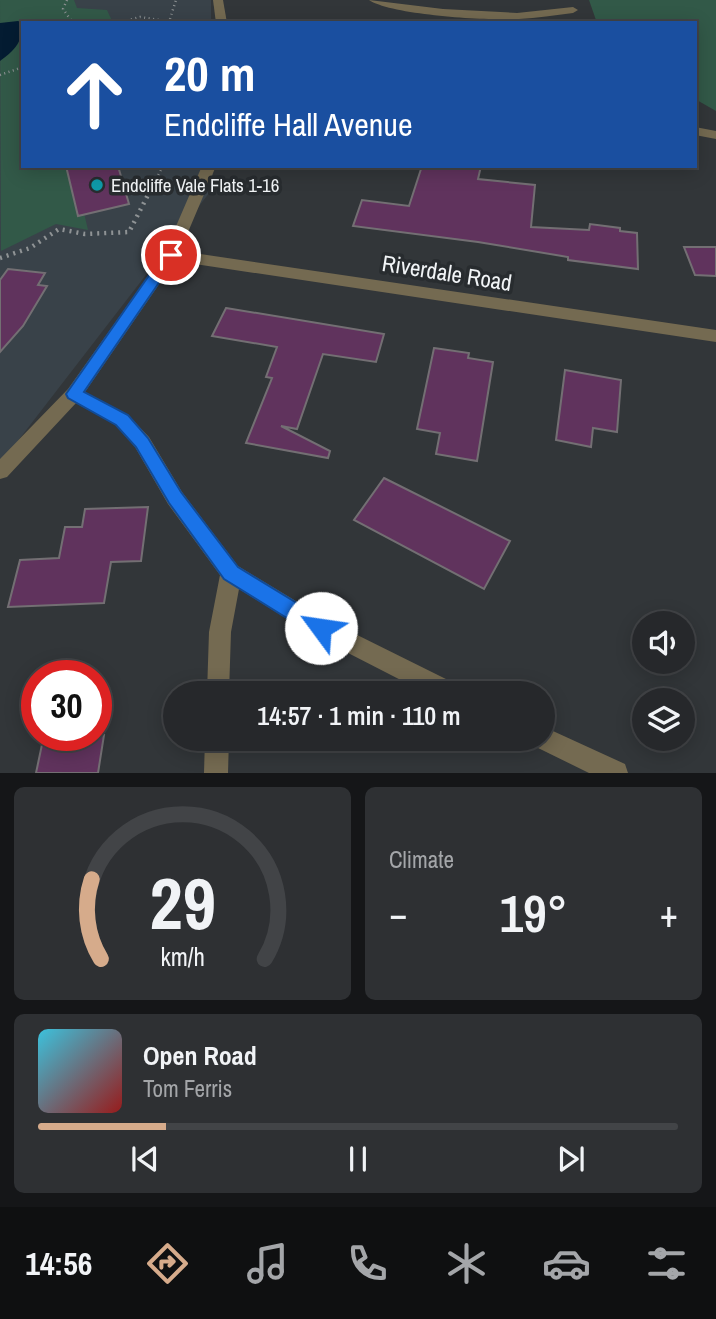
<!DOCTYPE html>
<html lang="en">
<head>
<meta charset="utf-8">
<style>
	:root { --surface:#26282b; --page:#2e3033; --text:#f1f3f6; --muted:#a4a6a9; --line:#424447; --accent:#d6ab8b }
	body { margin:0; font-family:"Archivo Narrow",sans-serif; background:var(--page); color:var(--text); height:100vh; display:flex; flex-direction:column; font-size:26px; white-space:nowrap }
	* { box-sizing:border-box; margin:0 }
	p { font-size:23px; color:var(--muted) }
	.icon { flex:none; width:38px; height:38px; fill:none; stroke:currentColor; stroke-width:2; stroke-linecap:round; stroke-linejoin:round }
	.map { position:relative; height:773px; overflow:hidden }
	.panel { display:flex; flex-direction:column; gap:14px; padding:14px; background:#151618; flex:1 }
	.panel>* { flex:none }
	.banner { position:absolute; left:21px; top:21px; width:676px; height:147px; border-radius:0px; box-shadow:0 4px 18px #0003,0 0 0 2px var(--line); background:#1a4fa0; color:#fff; overflow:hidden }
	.controls { position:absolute; left:632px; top:611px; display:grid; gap:14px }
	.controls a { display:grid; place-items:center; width:63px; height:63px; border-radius:50%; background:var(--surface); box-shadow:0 4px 18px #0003,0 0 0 2px var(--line); font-size:35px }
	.speed { position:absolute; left:21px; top:660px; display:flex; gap:14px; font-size:35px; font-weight:700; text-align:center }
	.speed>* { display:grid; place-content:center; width:91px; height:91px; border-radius:50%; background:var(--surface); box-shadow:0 4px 18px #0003,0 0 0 2px var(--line); line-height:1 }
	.speed .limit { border:10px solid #d22; background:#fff; color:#111 }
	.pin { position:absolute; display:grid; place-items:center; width:60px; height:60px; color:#fff; margin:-30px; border:4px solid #fff; border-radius:50%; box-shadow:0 2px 7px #0007 }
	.me { position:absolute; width:77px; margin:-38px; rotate:301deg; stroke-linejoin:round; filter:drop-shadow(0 0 5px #0008) }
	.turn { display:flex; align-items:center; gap:24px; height:147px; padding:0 28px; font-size:32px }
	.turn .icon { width:91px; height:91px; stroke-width:2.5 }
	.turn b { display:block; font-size:49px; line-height:60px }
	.big { font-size:52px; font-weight:600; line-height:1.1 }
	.panel .tile { flex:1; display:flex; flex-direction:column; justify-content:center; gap:10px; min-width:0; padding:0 24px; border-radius:10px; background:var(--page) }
	.panel .dial { align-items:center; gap:0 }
	.dial svg { height:182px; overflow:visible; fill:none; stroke:var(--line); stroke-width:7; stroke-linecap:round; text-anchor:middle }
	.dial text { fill:var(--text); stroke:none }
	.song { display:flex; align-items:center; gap:21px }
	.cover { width:84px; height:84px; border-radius:10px; background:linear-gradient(135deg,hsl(190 70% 55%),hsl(0 70% 35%)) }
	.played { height:7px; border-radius:4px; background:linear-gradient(90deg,var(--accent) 20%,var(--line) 20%) }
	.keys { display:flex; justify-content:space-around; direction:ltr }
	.heat { display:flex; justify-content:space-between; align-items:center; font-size:38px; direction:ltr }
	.panel .tiles { flex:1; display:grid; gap:14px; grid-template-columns:1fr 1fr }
	.tile:last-child { grid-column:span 2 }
	.trip { position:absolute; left:163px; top:681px; width:392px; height:70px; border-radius:35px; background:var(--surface); box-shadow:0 4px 18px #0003,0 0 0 2px var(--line); font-weight:600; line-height:70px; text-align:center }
	.dock { display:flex; height:112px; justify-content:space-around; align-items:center; background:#0f1011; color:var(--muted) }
	.dock .icon { width:49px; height:49px }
	.dock .selected { color:var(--accent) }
	.dock b { font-size:32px; color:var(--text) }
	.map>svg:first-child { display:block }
</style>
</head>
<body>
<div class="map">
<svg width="716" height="773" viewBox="0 0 716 773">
	<rect width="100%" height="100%" fill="#323639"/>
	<path fill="#394249" d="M 0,0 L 211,0 L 211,23 L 23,23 L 23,166 L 213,166 L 213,188 L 0,464 Z"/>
	<g fill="#325948">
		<path d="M 0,0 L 74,0 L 77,8 L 107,10 L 113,23 L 23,23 L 23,166 L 73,166 L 88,230 L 56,224 L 1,251 Z"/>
		<path d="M 589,0 L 716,0 L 716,111 L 695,99 L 695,23 L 597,23 Z"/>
	</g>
	<path fill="#041c32" d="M 18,21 L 23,23 C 22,42 16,49 0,61 L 0,23 Z"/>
	<g fill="#60335d" stroke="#736f73" stroke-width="2">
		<path d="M 66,166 L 118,166 L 129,204 L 78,216 Z"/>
		<path d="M 422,166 L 481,166 L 478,179 L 535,185 L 531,227 L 589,230 L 590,224 L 620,228 L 620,231 L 637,233 L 638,269 L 568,260 L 568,257 L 478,242 L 353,226 L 362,200 L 409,206 Z"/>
		<path d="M 684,247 L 716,247 L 716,276 L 695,275 Z"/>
		<path d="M 8,269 L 45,273 L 38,285 L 47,286 L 23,326 L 0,352 L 0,280 Z"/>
		<path d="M 226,308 L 384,334 L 376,362 L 323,354 L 297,429 L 281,426 L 330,451 L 328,458 L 246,443 L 272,378 L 266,377 L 277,347 L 212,336 Z"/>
		<path d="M 434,348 L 469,353 L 468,358 L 493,362 L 477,461 L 436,454 L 440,433 L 417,429 Z"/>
		<path d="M 565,370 L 621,380 L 617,432 L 593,428 L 591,447 L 556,440 Z"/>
		<path d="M 384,478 L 510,541 L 484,589 L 354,520 Z"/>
		<path d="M 148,507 L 141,561 L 111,562 L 104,603 L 8,607 L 20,560 L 59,558 L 65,527 L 82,527 L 85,509 Z"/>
		<path d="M 44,735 L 104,735 L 98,773 L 36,773 Z"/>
	</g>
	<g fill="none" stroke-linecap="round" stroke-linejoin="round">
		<g stroke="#8f9395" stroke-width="2.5" stroke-dasharray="1 3.5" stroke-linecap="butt">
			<path d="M 67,0 L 63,9 L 73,23"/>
			<path d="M 170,19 L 176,0"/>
			<path d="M 118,23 L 140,17 L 179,23"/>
			<path d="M 0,75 L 23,67"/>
			<path d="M 150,191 L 163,166"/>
		</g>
		<path stroke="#8f9395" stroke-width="4.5" stroke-dasharray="2 5" stroke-linecap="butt" d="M 0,258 L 30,248 L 59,229 L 85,234 L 129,232 L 151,189"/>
		<g fill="#746a51" fill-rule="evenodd">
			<path d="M 369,0 L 443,9 L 517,13 L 573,7 L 578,10 L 573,13 C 555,15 537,18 519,19 C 489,21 391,15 369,0 Z"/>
			<path d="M 291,20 L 299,21 L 300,23 L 286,23 Z"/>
			<path d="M 695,127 L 716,131 L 716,139 L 695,135 Z"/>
		</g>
		<g fill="#746a51" fill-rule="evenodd">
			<path d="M 213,0 L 223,0 L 227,23 L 216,23 Z"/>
			<path d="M 202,166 L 216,166 L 180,251 L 716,330 L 716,342 L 175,261 L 85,392 L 128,415 L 149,437 L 182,492 L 238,566 L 329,621 L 458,685 L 461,693 L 426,693 L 313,635 L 239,589 L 231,632 L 229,693 L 207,693 L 209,632 L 220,575 L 168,504 L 135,447 L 116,425 L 76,403 L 7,477 L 0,479 L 0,459 L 68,389 L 164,254 Z"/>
			<path d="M 542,726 L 625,764 L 628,773 L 589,773 L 534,746 L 530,738 L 542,738 Z"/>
			<path d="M 205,738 L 229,738 L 228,773 L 204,773 Z"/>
		</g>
	</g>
	<path fill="#1a73e8" stroke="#114b97" stroke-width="2" d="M 171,250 L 178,255 L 84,392 L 128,415 L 148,438 L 181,492 L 238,567 L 328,622 L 331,628 L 328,635 L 321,638 L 314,635 L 224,579 L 169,503 L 136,447 L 116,425 L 68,398 L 66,394 L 166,251 Z"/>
	<circle fill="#0f9aa8" stroke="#282c2f" stroke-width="2.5" cx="97" cy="185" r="7"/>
	<g text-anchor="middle" stroke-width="7" stroke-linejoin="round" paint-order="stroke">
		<g font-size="19" fill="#f1f4f6" stroke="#282c2f" text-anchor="start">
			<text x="111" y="192">Endcliffe Vale Flats 1-16</text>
		</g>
		<g font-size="23" fill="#f1f4f6" stroke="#282c2f">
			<text transform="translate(447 273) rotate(9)" y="8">Riverdale Road</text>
		</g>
	</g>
</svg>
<div class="controls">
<a><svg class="icon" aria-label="sound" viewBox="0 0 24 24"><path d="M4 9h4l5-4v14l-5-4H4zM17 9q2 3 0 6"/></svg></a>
<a><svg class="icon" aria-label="layers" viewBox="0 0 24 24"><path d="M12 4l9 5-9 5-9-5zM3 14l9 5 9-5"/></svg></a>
</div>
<div class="speed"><div class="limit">30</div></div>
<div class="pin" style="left:171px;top:255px;background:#d93025"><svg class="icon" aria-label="arrive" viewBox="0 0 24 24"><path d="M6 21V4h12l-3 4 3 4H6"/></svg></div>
<svg class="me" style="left:321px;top:628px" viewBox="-20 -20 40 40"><circle r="19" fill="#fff"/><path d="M0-13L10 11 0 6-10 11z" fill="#1a73e8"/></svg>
<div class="trip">14:57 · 1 min · 110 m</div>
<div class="banner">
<div class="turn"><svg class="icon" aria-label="ahead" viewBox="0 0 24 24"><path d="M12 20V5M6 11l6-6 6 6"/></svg><div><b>20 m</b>Endcliffe Hall Avenue</div></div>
</div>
</div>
<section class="panel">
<div class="tiles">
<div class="tile dial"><svg viewBox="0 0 100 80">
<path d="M14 69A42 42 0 1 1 86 69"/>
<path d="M14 69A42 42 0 0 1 10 34" stroke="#d6ab8b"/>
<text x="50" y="56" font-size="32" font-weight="700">29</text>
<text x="50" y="72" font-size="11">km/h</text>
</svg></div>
<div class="tile"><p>Climate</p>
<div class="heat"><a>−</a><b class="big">19°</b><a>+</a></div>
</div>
<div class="tile">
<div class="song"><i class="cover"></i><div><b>Open Road</b><p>Tom Ferris</p></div></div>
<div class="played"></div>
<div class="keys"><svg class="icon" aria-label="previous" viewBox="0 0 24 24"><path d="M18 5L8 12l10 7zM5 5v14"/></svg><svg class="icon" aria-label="pause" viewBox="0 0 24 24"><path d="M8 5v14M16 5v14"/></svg><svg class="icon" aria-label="next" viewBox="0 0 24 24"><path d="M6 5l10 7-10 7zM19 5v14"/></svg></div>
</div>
</div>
</section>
<nav class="dock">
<b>14:56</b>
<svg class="icon selected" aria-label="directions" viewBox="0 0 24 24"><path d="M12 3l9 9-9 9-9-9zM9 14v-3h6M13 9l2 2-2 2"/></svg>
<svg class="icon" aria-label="music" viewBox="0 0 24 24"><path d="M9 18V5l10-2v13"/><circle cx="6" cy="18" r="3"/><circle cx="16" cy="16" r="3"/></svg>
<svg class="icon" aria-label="phone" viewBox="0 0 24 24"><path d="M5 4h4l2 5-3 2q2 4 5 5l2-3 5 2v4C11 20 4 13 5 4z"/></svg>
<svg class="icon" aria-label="climate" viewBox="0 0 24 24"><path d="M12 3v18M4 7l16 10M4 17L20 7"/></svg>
<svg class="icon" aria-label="car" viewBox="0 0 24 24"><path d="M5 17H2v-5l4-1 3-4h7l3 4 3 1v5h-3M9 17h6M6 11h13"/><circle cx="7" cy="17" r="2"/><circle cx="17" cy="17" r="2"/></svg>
<svg class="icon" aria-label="filters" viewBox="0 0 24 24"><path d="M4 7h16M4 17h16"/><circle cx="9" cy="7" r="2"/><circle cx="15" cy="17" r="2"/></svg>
</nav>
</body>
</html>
